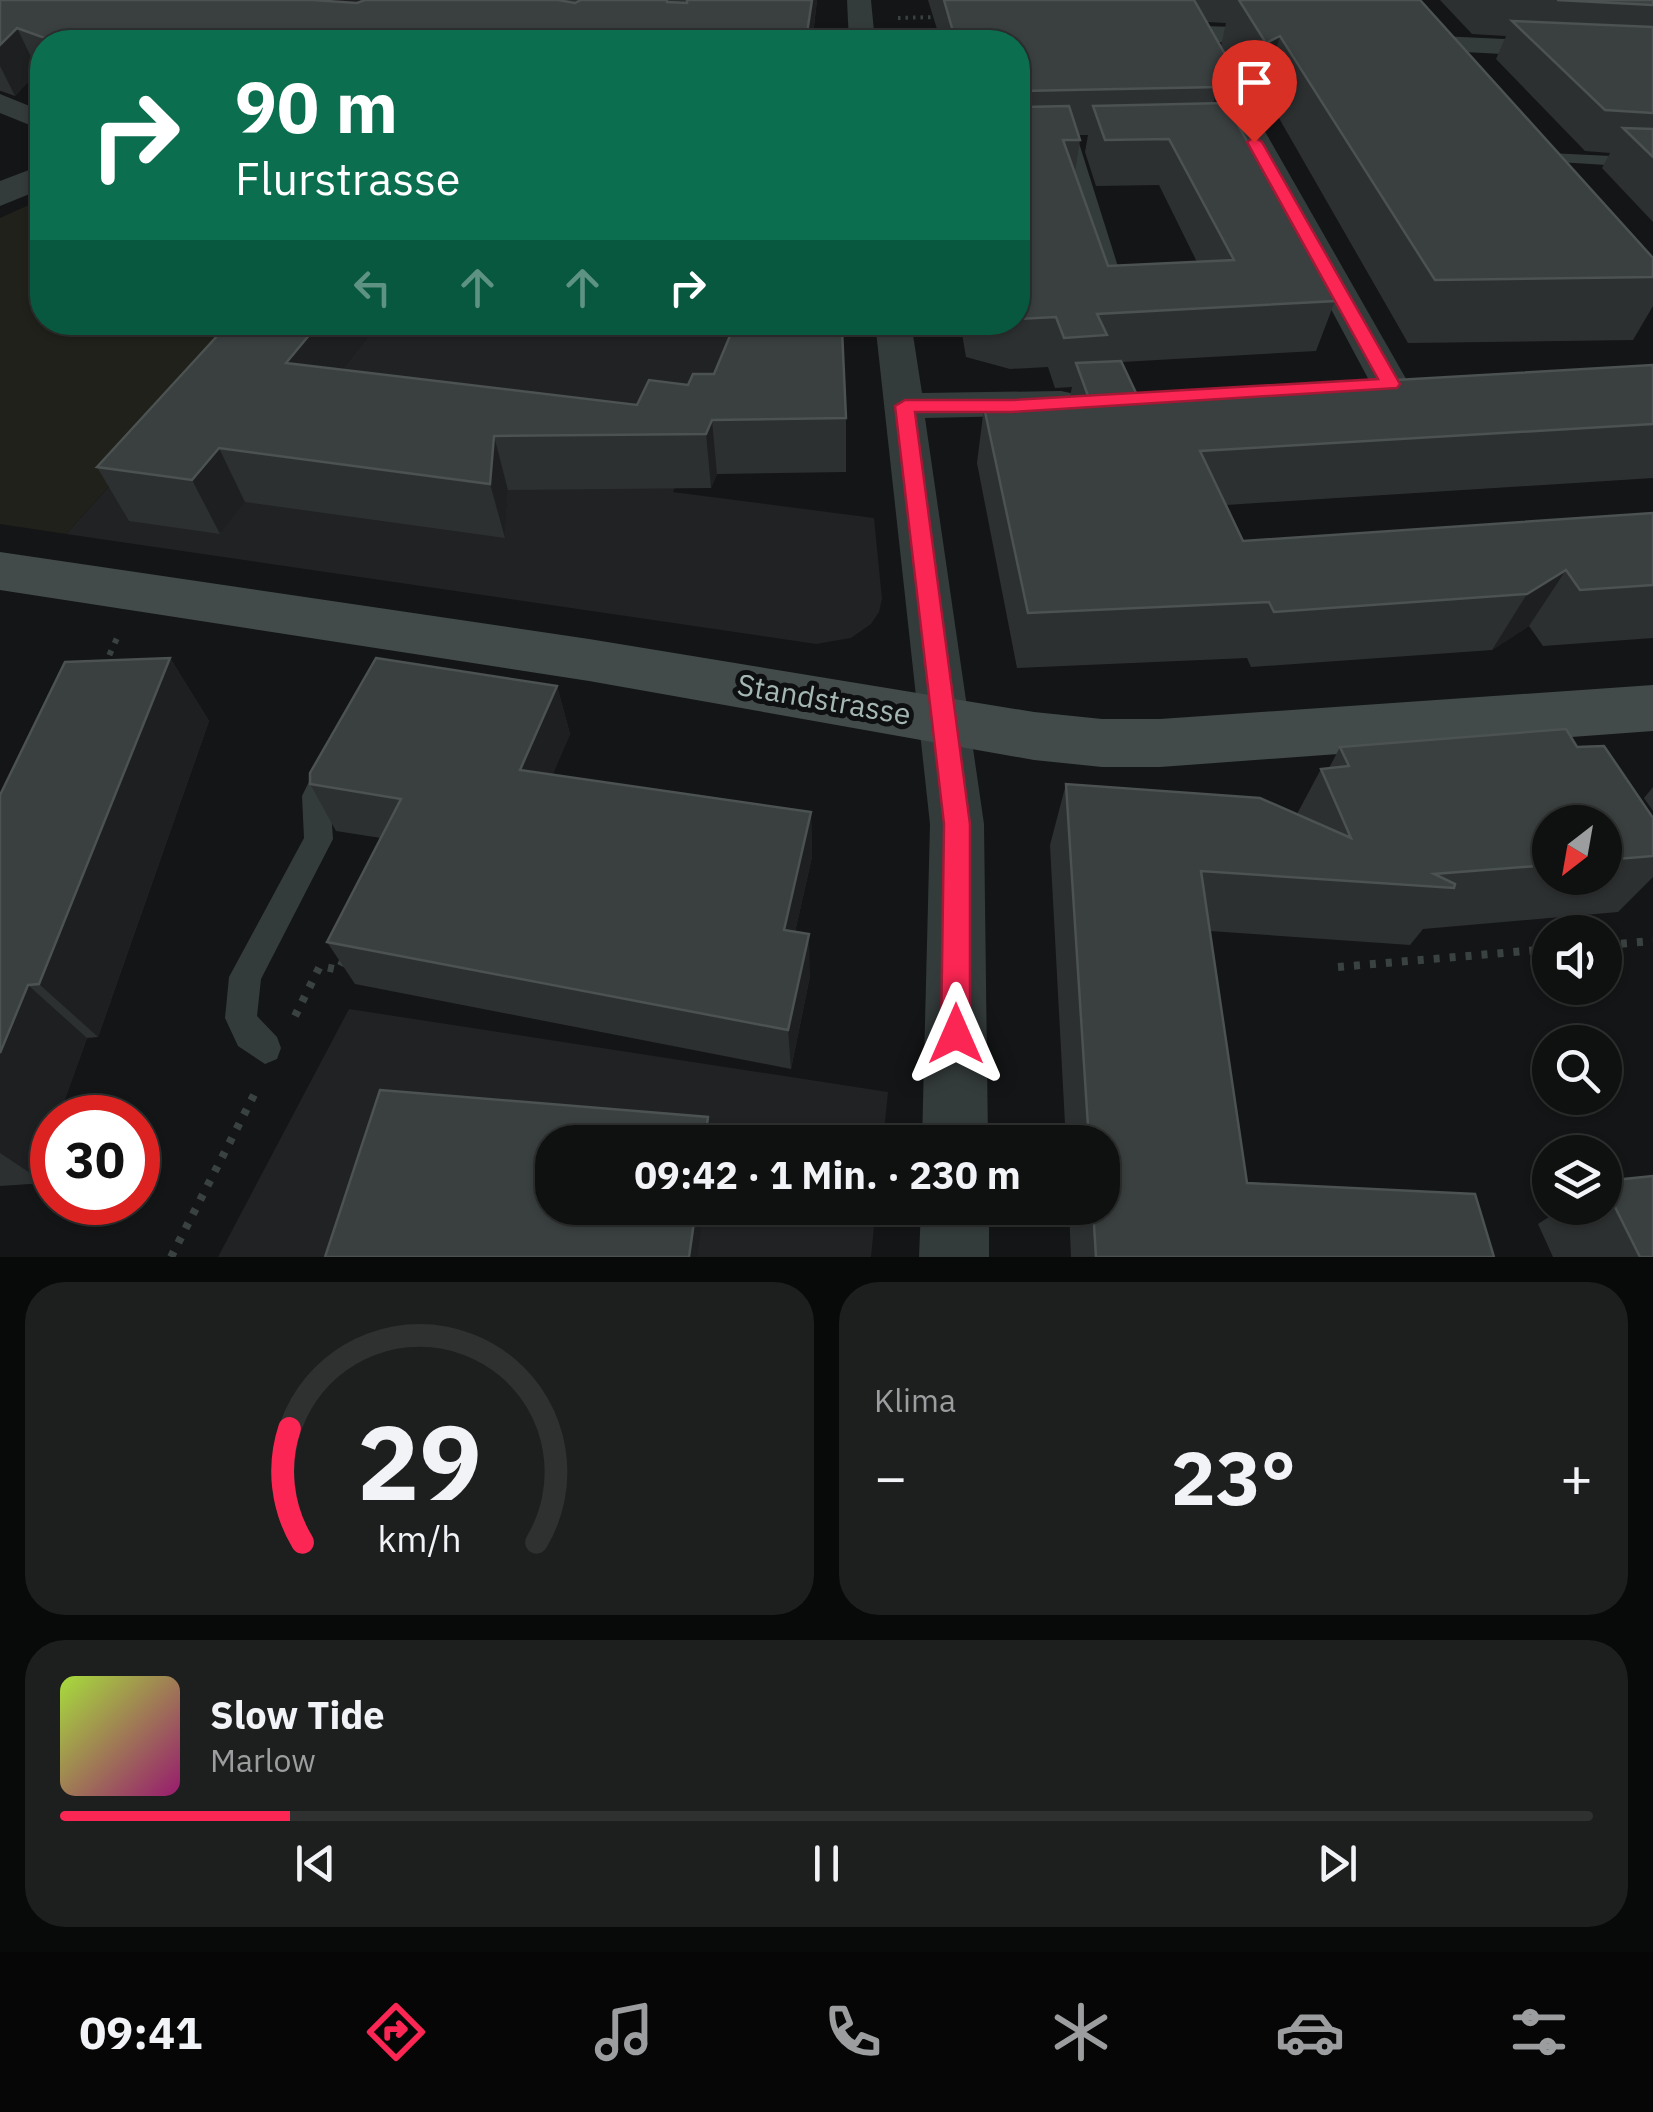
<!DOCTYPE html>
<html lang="de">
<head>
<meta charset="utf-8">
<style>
	:root { --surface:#0f1010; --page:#1d1e1e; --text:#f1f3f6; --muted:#9b9d9f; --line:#2f3030; --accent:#fb2653 }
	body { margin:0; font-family:"IBM Plex Sans",sans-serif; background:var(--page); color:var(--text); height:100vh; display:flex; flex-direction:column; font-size:38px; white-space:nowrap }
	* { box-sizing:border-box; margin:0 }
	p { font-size:32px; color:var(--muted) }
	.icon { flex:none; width:55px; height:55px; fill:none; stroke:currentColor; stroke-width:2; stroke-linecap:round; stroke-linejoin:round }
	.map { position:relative; height:1257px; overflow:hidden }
	.drawer { display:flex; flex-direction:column; gap:25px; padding:25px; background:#080909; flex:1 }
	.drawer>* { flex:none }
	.top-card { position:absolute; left:30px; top:30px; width:1000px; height:305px; border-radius:40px; box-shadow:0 2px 8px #0004,0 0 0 2px var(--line); background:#0b6e4f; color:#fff; overflow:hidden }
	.needle { width:65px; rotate:211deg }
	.controls { position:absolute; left:1532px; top:805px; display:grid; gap:20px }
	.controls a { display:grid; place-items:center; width:90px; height:90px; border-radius:50%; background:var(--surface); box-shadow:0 2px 8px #0004,0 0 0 2px var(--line); font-size:50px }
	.speed { position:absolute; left:30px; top:1095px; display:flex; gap:20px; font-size:50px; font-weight:700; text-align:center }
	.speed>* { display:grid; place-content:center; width:130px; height:130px; border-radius:50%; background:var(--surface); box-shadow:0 2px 8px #0004,0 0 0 2px var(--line); line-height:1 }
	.speed .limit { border:15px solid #d22; background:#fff; color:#111 }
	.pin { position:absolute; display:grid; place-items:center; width:85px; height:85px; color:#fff; margin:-102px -42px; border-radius:50% 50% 50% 0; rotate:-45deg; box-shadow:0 0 10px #0007 }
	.pin .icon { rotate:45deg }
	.me { position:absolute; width:110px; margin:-55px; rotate:0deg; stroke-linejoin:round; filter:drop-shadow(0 0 8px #0008) }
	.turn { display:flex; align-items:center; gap:35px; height:210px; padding:0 40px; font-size:45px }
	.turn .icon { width:130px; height:130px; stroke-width:2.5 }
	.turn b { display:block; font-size:70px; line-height:85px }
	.lanes { display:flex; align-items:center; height:95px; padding:0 40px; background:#0003; justify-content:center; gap:50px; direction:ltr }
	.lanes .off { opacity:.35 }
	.big { font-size:75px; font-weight:700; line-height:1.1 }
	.drawer .tile { flex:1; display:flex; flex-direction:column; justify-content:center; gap:15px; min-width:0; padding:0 35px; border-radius:40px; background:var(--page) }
	.drawer .dial { align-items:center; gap:0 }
	.dial svg { height:260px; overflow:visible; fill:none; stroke:var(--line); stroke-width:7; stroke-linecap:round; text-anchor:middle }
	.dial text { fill:var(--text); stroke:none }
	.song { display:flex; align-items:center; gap:30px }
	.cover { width:120px; height:120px; border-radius:15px; background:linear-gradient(135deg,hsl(80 70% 55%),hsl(320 70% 35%)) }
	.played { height:10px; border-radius:5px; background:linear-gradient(90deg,var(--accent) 15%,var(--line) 15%) }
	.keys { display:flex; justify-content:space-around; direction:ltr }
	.heat { display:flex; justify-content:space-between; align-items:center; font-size:55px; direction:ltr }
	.drawer .tiles { flex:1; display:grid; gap:25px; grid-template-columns:1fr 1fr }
	.tile:last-child { grid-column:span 2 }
	.trip { position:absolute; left:535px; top:1125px; width:585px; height:100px; border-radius:40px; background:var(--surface); box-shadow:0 2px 8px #0004,0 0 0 2px var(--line); font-weight:700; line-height:100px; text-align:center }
	.menu { display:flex; height:160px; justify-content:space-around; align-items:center; background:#060606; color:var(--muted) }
	.menu .icon { width:70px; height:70px }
	.menu .selected { color:var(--accent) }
	.menu b { font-size:45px; color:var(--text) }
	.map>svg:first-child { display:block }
</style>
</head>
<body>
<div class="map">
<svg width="1653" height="1257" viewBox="0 0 1653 1257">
	<rect width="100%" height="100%" fill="#141516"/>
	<g fill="#202223">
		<path d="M 257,323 L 686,323 L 737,337 L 673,492 L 874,518 L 882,599 L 879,612 L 871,624 L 851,638 L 816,644 L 66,534 Z"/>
		<path d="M 349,1009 L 888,1092 L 883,1142 L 552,1142 L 552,1208 L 876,1208 L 871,1257 L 218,1257 Z"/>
	</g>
	<path fill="#1f211a" d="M 42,199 L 42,322 L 257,323 L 66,534 L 0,524 L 0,218 Z"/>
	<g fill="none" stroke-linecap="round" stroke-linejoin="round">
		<path stroke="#3a4241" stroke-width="4" stroke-dasharray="2.5 5" stroke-linecap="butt" d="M 898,18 L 937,17"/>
		<path stroke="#3a4241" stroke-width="6" stroke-dasharray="5 8" stroke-linecap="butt" d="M 104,667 L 117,638"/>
		<g stroke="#3a4241" stroke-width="8" stroke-dasharray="6 10" stroke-linecap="butt">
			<path d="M 1605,945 L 1653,941"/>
			<path d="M 1338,967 L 1550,949"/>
			<path d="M 295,1016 L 320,966 L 339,970 L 344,959"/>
			<path d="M 171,1257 L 257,1089"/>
		</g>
		<g fill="#343b3b" fill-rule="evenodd">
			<path d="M 1071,138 L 1079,143 L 1120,273 L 1117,277 L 1111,278 L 1102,273 L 1063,143 Z"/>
			<path d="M 1549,153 L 1653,158 L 1653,168 L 1543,161 L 1541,158 Z"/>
			<path d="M 331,754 L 341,757 L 345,765 L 330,796 L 333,839 L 261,979 L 257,1016 L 277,1037 L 281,1048 L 277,1059 L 265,1064 L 238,1046 L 225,1018 L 229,977 L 304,838 L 302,796 L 321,757 Z"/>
		</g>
		<g fill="#343b3b" fill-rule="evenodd">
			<path d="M 847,0 L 871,0 L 875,42 L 849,42 Z"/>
			<path d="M 1166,0 L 1190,0 L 1205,26 L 1290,29 L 1303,37 L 1290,45 L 1214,42 L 1409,384 L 1404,392 L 1390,396 L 1376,392 L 1371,384 Z"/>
			<path d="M 1397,34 L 1653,46 L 1653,62 L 1388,48 L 1384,42 L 1388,36 Z"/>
			<path d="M 0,94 L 42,111 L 42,130 L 0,113 Z"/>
			<path d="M 875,322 L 911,322 L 922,393 L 1061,391 L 1075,394 L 1081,403 L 1075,412 L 1061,415 L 925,418 L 984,824 L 988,1142 L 922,1142 L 930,824 Z"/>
			<path d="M 921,1208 L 989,1208 L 989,1257 L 919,1257 Z"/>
		</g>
		<path fill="#343b3b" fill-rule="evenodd" d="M 42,165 L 42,189 L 0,206 L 0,181 Z"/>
		<path fill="#424b4a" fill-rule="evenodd" d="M 0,552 L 589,639 L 1034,712 L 1102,719 L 1160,719 L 1653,685 L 1653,731 L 1160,767 L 1102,767 L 1034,760 L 589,681 L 0,590 Z"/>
	</g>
	<g fill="#2d3031" fill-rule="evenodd">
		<path d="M 0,0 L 817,0 L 813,35 L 821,42 L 42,42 L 42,73 L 38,71 L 15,96 L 1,91 L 0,91 Z"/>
		<path d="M 928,0 L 1420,0 L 1653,258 L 1653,306 L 1633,340 L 1408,343 L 1264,92 L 1251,99 L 1221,46 L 1226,23 L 1207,22 L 1226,103 L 1335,301 L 1316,351 L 1122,362 L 1137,395 L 1653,365 L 1653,478 L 1226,505 L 1243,541 L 1653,513 L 1653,638 L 1543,646 L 1529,626 L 1492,650 L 1251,667 L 1247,658 L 1017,668 L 977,463 L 984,407 L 1069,402 L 1072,387 L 1055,388 L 1048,367 L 1010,369 L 966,357 L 960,322 L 1018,322 L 1018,42 L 941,42 ZM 1079,135 L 1088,135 L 1085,152 L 1096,186 L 1159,185 L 1197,262 L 1108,266 L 1075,173 L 1080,140 Z"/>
		<path d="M 1440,0 L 1653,0 L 1653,222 L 1602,168 L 1610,153 L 1585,151 L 1496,59 L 1506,36 L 1472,34 Z"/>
		<path d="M 230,322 L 381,322 L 344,370 L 637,405 L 846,418 L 846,472 L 717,474 L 711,488 L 508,490 L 505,538 L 245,502 L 220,534 L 129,521 L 97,467 Z"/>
		<path d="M 170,658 L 209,721 L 98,1037 L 87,1038 L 58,1118 L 52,1118 L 45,1183 L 0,1186 L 0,795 Z"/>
		<path d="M 557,686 L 570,734 L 552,775 L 811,812 L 812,857 L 795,932 L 810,976 L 791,1069 L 355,984 L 327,942 L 381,838 L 336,831 L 310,784 Z"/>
		<path d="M 1340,747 L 1577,747 L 1653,818 L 1653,877 L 1618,912 L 1423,929 L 1410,945 L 1210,931 L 1247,1183 L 1494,1257 L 1071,1257 L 1069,1208 L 1102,1208 L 1102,1142 L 1066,1142 L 1050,845 L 1066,784 L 1297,814 L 1321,769 L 1329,768 ZM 1550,822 L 1605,822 L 1605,878 L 1550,878 Z"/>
		<path d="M 1653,787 L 1653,811 L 1644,798 Z"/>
		<path d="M 1605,1181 L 1653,1257 L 1553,1257 L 1538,1224 L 1563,1208 L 1605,1208 Z"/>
	</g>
	<g fill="#1e1f20">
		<path d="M 312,0 L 384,0 L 324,42 Z"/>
		<path d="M 812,0 L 817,0 L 812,42 L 807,33 Z"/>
		<path d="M 17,28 L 38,71 L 15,96 L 0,66 L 0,45 Z"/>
		<path d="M 1280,36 L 1264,92 L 1251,99 L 1266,43 Z"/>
		<path d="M 1234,70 L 1223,115 L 1209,122 L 1217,87 L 1213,80 Z"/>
		<path d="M 320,322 L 381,322 L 308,416 L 286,363 Z"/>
		<path d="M 712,420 L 717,474 L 711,488 L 706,434 Z"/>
		<path d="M 494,436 L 508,490 L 505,538 L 490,484 Z"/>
		<path d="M 219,448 L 245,502 L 220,534 L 192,480 Z"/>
		<path d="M 1566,570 L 1529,626 L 1492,650 L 1527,594 Z"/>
		<path d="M 170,658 L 209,721 L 98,1037 L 39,984 Z"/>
		<path d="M 557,686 L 570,734 L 535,817 L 520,770 Z"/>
		<path d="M 811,812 L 812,857 L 786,972 L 784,930 Z"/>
		<path d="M 809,934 L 810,976 L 791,1069 L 788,1030 Z"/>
		<path d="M 28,985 L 87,1038 L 58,1118 L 52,1118 L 52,1161 L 45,1183 L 0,1153 L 0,1053 Z"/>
		<path d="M 708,1117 L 713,1139 L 712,1142 L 705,1142 Z"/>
		<path d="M 696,1208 L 704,1208 L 697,1257 L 689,1257 Z"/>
	</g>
	<g fill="#3a3f3f" stroke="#4b5251" stroke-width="2.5">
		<path d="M 0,0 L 312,0 L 357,3 L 365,0 L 558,0 L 575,3 L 581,0 L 667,0 L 667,2 L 687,3 L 687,0 L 812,0 L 807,33 L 820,38 L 821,42 L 56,42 L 17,28 L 0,45 Z"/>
		<path d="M 944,0 L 1194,0 L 1234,70 L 1213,80 L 1217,87 L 1021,91 L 1020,103 L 1024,107 L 1069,106 L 1080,140 L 1063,140 L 1108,266 L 1234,260 L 1169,139 L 1105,140 L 1093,106 L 1226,103 L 1335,301 L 1097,314 L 1107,335 L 1064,338 L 1056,317 L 1018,319 L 1018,42 L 956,42 Z"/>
		<path d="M 1239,0 L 1420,0 L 1653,258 L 1653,277 L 1435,280 L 1280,36 L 1266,43 Z"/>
		<path d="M 1557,0 L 1653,0 L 1653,5 Z"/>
		<path d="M 1512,21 L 1653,27 L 1653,113 L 1605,110 Z"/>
		<path d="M 1623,128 L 1653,129 L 1653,157 Z"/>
		<path d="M 230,322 L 320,322 L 286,363 L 637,405 L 649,380 L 688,385 L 693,374 L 714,374 L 732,331 L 842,330 L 846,418 L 712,420 L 706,434 L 494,436 L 490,484 L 219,448 L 192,480 L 97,467 Z"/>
		<path d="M 1121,361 L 1137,395 L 1653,365 L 1653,424 L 1200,451 L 1243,541 L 1653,513 L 1653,585 L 1580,590 L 1566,570 L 1527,594 L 1274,612 L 1269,602 L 1028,613 L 984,407 L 1090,401 L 1076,363 Z"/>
		<path d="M 170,658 L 39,984 L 28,985 L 0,1053 L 0,795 L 65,662 Z"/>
		<path d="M 376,658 L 557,686 L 520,770 L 811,812 L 784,930 L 809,934 L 788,1030 L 327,942 L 401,799 L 310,784 L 310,773 Z"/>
		<path d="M 1566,729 L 1577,747 L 1604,746 L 1653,818 L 1653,856 L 1605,860 L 1605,822 L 1550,822 L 1550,865 L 1434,874 L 1455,884 L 1454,888 L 1201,871 L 1247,1183 L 1475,1194 L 1494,1257 L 1096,1257 L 1093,1208 L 1102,1208 L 1102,1142 L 1089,1142 L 1066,784 L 1260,798 L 1351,838 L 1321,769 L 1349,766 L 1340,747 Z"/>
		<path d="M 380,1090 L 708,1117 L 705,1142 L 552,1142 L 552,1208 L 696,1208 L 689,1257 L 325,1257 Z"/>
		<path d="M 1653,1176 L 1653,1257 L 1640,1257 L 1605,1187 L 1605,1181 Z"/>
	</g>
	<path fill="#fb2653" stroke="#a31936" stroke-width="2.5" d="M 1254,137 L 1262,142 L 1400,384 L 1397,388 L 1012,412 L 915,412 L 970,824 L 970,1034 L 966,1044 L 956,1049 L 945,1044 L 941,1034 L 944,824 L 895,406 L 905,400 L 1012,400 L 1378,379 L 1247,142 Z"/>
	<g text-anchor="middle" stroke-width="10" stroke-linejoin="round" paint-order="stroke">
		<g font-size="30" fill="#a5b7b3" stroke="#0f1011">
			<text transform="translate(824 700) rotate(10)" y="10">Standstrasse</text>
		</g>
	</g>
</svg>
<div class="controls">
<a><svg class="needle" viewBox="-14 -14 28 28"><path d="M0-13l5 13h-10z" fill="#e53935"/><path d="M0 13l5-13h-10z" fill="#9b9d9f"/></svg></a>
<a><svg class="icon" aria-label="sound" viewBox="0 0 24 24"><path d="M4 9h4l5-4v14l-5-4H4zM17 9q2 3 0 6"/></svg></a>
<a><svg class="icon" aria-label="search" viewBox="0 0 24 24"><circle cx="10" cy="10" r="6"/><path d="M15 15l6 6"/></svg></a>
<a><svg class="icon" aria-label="layers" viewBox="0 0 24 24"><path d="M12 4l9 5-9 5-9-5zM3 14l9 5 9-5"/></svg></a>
</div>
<div class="speed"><div class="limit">30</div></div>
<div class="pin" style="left:1254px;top:142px;background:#d93025"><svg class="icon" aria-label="arrive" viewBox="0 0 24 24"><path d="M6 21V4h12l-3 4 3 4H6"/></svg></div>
<svg class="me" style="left:956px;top:1034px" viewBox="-20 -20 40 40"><path d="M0-17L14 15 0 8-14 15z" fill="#fb2653" stroke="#fff" stroke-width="4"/></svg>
<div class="trip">09:42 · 1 Min. · 230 m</div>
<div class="top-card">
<div class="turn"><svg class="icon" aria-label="right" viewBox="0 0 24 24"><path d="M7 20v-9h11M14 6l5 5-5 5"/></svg><div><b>90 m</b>Flurstrasse</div></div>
<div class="lanes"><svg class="icon off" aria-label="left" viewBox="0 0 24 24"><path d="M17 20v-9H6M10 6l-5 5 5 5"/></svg><svg class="icon off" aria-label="ahead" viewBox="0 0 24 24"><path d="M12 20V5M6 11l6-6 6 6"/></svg><svg class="icon off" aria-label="ahead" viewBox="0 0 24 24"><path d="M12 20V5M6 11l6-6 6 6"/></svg><svg class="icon" aria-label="right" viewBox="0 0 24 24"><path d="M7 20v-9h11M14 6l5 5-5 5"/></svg></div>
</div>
</div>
<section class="drawer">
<div class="tiles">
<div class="tile dial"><svg viewBox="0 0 100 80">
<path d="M14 69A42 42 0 1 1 86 69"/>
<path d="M14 69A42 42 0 0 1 10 34" stroke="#fb2653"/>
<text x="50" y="56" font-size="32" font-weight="700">29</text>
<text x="50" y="72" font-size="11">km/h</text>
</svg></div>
<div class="tile"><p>Klima</p>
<div class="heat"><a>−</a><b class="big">23°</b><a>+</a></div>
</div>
<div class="tile">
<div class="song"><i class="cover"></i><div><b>Slow Tide</b><p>Marlow</p></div></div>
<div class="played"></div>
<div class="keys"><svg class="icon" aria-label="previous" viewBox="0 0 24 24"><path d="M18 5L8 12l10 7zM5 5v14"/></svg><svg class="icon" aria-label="pause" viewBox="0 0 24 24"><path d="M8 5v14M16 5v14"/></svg><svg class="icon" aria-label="next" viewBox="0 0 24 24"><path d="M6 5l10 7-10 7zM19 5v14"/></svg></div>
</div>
</div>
</section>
<nav class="menu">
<b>09:41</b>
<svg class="icon selected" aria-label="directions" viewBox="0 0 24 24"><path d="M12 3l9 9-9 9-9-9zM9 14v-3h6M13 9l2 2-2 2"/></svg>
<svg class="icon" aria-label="music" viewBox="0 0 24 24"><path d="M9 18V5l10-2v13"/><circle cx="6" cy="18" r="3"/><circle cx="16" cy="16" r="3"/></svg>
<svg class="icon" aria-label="phone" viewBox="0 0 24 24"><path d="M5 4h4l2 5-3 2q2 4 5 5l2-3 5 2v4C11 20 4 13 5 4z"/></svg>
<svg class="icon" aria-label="climate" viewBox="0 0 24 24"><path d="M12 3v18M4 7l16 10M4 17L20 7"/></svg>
<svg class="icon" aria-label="car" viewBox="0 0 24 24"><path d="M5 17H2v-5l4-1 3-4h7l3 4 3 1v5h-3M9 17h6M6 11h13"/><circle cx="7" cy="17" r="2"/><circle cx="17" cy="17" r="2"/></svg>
<svg class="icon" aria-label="filters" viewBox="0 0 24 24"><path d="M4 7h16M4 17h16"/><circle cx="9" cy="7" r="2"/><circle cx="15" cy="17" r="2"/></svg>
</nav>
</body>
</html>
